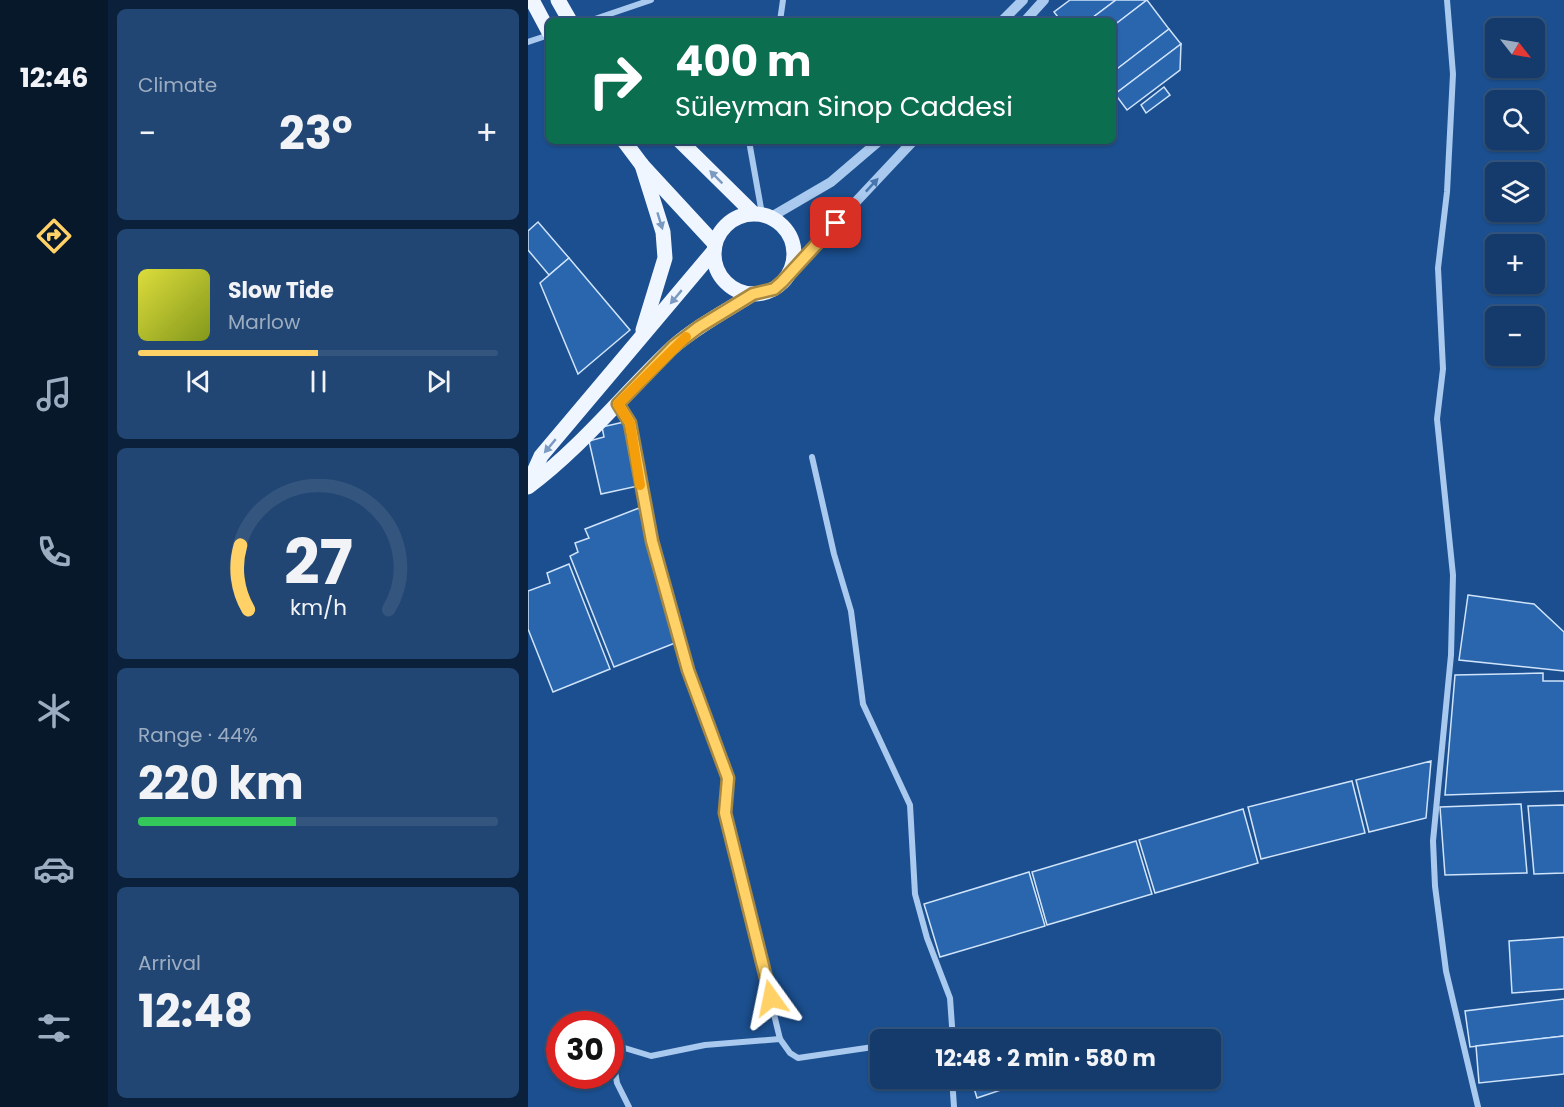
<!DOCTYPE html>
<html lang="en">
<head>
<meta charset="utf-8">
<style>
	:root { --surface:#143b6b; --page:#214673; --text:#f1f3f6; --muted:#9dadc1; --line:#33557e; --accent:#ffd166 }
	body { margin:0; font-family:Poppins,sans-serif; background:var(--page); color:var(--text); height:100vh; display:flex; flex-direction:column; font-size:22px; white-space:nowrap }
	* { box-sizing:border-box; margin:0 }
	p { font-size:20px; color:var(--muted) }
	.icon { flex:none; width:33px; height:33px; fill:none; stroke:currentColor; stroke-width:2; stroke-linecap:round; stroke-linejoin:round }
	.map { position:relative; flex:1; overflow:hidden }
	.side { display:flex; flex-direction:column; gap:9px; padding:9px; background:#0b203b; width:420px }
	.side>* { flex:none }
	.top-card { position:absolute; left:18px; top:18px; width:570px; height:126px; border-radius:9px; box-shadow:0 2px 4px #0004,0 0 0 2px var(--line); background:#0b6e4f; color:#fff; overflow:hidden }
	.needle { width:39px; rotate:121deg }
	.controls { position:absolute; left:957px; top:18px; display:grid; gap:12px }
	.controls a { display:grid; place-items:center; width:60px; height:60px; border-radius:9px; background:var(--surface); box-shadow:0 2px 4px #0004,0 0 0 2px var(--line); font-size:30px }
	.speed { position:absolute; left:18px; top:1011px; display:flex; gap:12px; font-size:30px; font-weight:700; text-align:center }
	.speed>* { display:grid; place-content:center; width:78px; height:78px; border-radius:50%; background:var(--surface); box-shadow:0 2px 4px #0004,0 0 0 2px var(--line); line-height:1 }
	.speed .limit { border:9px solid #d22; background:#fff; color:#111 }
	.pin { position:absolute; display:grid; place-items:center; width:51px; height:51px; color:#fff; margin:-26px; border-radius:12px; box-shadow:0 3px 9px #0006 }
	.me { position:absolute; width:66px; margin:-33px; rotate:348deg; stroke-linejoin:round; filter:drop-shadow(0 0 4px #0008) }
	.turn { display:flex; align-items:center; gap:21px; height:126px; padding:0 30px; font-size:27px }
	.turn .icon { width:78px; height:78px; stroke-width:2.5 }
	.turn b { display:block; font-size:42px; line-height:51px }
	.big { font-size:45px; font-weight:700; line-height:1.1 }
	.side .widget { flex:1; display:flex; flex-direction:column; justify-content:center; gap:9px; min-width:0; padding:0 21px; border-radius:9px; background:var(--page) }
	.side .dial { align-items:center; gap:0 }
	.dial svg { height:156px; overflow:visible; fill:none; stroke:var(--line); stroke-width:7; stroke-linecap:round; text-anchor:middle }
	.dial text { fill:var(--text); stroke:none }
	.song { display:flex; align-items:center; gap:18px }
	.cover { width:72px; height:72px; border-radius:9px; background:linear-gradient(135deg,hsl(60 70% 55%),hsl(70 70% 35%)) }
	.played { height:6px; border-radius:3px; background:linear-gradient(90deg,var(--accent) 50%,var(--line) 50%) }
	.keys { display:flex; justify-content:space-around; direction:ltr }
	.heat { display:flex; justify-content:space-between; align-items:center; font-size:33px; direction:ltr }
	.charge { height:9px; border-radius:4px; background:linear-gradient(90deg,#34c759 44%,var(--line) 0) }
	.trip { position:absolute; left:342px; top:1029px; width:351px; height:60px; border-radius:9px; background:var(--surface); box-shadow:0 2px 4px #0004,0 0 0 2px var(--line); font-weight:700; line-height:60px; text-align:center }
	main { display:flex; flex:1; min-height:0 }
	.tabs { display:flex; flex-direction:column; width:108px; justify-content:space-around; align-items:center; background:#08182b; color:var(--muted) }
	.tabs .icon { width:42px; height:42px }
	.tabs .active { color:var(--accent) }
	.tabs b { font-size:27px; color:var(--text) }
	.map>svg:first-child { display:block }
</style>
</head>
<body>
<main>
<nav class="tabs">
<b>12:46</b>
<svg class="icon active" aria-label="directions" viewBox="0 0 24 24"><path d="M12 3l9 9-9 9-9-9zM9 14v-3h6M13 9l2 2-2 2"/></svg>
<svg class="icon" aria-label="music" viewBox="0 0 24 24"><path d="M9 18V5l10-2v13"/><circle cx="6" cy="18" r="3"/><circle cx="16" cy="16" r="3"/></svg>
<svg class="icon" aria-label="phone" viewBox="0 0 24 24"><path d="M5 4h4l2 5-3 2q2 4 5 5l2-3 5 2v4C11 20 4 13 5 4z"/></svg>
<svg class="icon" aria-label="climate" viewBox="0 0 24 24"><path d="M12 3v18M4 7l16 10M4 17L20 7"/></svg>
<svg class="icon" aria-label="car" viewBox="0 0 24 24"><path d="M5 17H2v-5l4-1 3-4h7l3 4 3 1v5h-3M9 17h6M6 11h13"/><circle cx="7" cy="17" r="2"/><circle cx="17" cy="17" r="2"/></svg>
<svg class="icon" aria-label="filters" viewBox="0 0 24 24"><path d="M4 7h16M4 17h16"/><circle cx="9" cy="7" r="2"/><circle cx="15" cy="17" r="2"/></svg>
</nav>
<section class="side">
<div class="widget"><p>Climate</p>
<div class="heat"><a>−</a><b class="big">23°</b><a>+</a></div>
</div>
<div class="widget">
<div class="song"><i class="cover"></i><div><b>Slow Tide</b><p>Marlow</p></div></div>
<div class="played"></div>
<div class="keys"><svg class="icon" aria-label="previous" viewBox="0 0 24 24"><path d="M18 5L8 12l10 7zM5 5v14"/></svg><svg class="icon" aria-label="pause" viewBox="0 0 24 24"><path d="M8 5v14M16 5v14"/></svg><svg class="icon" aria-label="next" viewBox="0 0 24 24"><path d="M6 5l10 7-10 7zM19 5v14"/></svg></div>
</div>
<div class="widget dial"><svg viewBox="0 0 100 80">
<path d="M14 69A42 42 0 1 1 86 69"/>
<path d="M14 69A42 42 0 0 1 10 36" stroke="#ffd166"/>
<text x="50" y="56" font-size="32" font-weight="700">27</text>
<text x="50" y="72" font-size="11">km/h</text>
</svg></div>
<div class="widget"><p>Range · 44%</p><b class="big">220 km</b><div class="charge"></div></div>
<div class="widget"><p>Arrival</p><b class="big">12:48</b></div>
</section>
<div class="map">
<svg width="1036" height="1107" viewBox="0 0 1036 1107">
	<rect width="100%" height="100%" fill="#1b4f8f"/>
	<g fill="#2a66ad" stroke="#cfe3fa" stroke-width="1.5">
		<path d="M 542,0 L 588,0 L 560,21 L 533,21 L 526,12 Z"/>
		<path d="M 588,0 L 619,0 L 585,26 L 585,21 L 560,21 Z"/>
		<path d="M 619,0 L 641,29 L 585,72 L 585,26 Z"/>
		<path d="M 641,29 L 653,44 L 587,94 L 585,72 Z"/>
		<path d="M 653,44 L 652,70 L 599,110 L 587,94 Z"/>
		<path d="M 636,87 L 642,95 L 618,113 L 613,105 Z"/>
		<path d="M 10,222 L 41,258 L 21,275 L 0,250 L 0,231 Z"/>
		<path d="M 41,258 L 102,330 L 50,374 L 12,283 Z"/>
		<path d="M 96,422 L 110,486 L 73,494 L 61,441 L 76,437 L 74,427 Z"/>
		<path d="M 111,508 L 147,643 L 86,667 L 42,556 L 50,552 L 47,543 L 61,538 L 57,529 Z"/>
		<path d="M 41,564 L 82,669 L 25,692 L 0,629 L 0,591 L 22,583 L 19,573 Z"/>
		<path d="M 940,595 L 1006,604 L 1036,632 L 1036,671 L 931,660 Z"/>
		<path d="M 1015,673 L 1015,681 L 1036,681 L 1036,791 L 917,795 L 927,675 Z"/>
		<path d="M 903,761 L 898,818 L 841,832 L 828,780 Z"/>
		<path d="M 824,781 L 837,833 L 733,859 L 720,807 Z"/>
		<path d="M 993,804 L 999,873 L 917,875 L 912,807 Z"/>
		<path d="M 1036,805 L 1036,873 L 1006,874 L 1000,806 Z"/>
		<path d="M 715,809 L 730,863 L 627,893 L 611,840 Z"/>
		<path d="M 608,841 L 624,894 L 519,925 L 504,872 Z"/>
		<path d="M 501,872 L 517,926 L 412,957 L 396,904 Z"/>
		<path d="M 1036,937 L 1036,989 L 984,993 L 981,941 Z"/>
		<path d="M 1036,999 L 1036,1036 L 942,1047 L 937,1011 Z"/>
		<path d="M 1036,1036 L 1036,1074 L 951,1083 L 948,1046 Z"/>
		<path d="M 443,1078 L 509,1078 L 449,1098 Z"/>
	</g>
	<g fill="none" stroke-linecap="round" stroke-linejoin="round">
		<g stroke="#a9c9ee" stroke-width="6">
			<path d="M 919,0 L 925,74 L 919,192 L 910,268 L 915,369 L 909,419 L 925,575 L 923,655 L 905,841 L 907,886 L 918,971 L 950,1107"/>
			<path d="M 61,21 L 123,0"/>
			<path d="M 252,21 L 255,0"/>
			<path d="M 0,42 L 21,35"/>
			<path d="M 221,141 L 234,214"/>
			<path d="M 90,404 L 102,423 L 124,541 L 160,670 L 200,778 L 197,813 L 252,1039 L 262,1053 L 270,1058 L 352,1046"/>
			<path d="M 284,457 L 306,554 L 323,611 L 335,704 L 382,805 L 387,894 L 399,938 L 422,998 L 425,1040"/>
			<path d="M 397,1040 L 425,1035"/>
			<path d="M 424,1078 L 426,1107"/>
			<path d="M 101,1107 L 89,1083 L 84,1054 L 90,1046 L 123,1056 L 177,1045 L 252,1039"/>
		</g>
		<g stroke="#a9c9ee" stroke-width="10">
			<path d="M 474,21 L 495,0"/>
			<path d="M 497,21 L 516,0"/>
			<path d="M 243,217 L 303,182 L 351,141"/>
			<path d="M 261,273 L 385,141"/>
		</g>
		<g stroke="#f0f6ff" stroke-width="15">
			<path d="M 4,0 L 21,32"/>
			<path d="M 30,0 L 42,21"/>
			<path d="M 96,141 L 114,165 L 187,244"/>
			<path d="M 152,141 L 225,213"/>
			<path d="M 114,165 L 135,232 L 137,258 L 115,330"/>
			<circle cx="226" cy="254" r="40"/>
			<path d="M 0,485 L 13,456 L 185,252"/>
			<path d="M 0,487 C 54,447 96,393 145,347 C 169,326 198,311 225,294"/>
		</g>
	</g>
	<defs><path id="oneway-solid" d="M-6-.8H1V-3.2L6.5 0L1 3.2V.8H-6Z" transform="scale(1.5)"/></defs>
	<g fill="#7b9ac1">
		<use href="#oneway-solid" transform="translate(188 177) rotate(-135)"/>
		<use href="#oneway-solid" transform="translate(132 221) rotate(73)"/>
		<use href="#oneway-solid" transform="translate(148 297) rotate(130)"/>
		<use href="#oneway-solid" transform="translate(22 446) rotate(130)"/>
	</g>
	<use fill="#4674ac" href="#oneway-solid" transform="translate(344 185) rotate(-47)"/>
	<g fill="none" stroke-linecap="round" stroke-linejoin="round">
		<defs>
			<path id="route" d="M 243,998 L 197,813 L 200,778 L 160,670 L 124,541 L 102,423 L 90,404 L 146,346 L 171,327 L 225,294 L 246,289 L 254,282 L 308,223"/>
		</defs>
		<use href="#route" stroke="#a68842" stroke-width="15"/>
		<use href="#route" stroke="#ffd166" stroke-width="10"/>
		<path stroke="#f59e0b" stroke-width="10" d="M 112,485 L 102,423 L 90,404 L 158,337"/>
	</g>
</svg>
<div class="controls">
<a><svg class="needle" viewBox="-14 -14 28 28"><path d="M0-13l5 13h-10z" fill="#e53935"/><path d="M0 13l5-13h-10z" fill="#9dadc1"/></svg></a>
<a><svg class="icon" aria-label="search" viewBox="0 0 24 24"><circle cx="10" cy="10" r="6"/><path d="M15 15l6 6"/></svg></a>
<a><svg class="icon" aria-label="layers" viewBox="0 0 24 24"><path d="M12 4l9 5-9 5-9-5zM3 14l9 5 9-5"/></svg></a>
<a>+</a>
<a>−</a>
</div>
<div class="speed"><div class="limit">30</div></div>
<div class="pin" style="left:308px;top:223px;background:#d93025"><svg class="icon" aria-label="arrive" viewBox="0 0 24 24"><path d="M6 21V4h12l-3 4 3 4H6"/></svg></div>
<svg class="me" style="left:243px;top:998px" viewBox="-20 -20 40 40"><path d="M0-17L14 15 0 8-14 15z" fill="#ffd166" stroke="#fff" stroke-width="4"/></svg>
<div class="trip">12:48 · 2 min · 580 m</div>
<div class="top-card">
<div class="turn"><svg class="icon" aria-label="right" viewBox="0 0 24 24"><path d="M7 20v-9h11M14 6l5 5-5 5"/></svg><div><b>400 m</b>Süleyman Sinop Caddesi</div></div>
</div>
</div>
</main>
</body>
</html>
